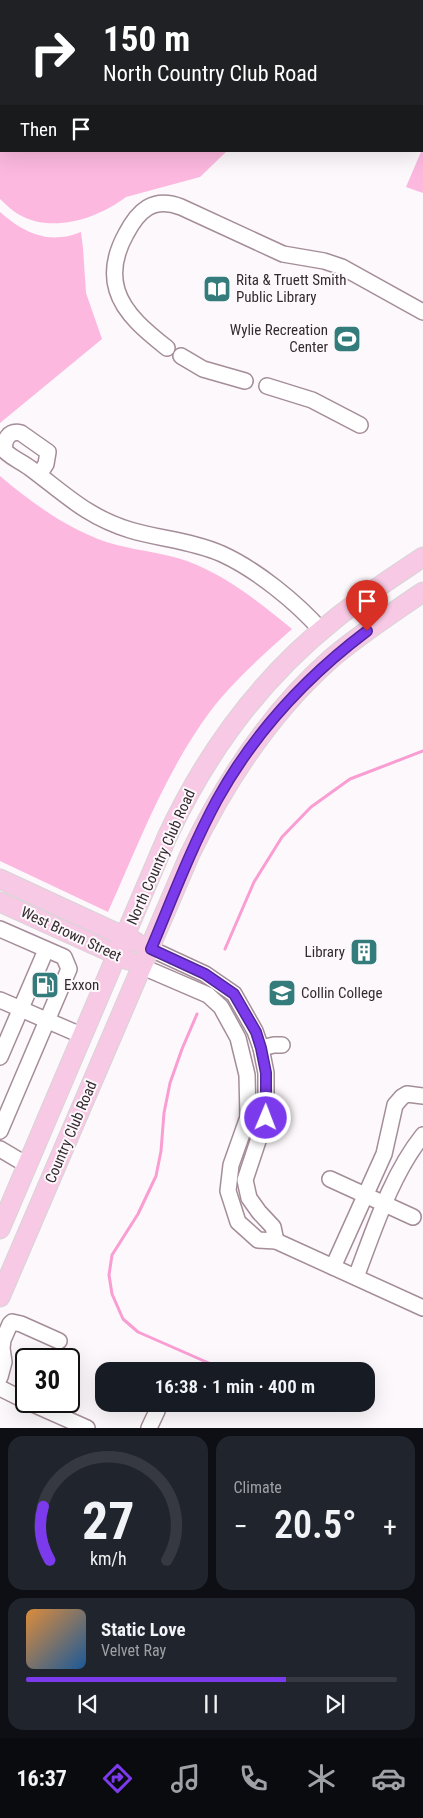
<!DOCTYPE html>
<html lang="en">
<head>
<meta charset="utf-8">
<style>
	:root { --surface:#171b24; --page:#20242c; --text:#f1f3f6; --muted:#9ea1a6; --line:#363941; --accent:#7c3aed }
	body { margin:0; font-family:"Roboto Condensed",sans-serif; background:var(--page); color:var(--text); height:100vh; display:flex; flex-direction:column; font-size:19px; white-space:nowrap }
	* { box-sizing:border-box; margin:0 }
	p { font-size:16px; color:var(--muted) }
	.icon { flex:none; width:28px; height:28px; fill:none; stroke:currentColor; stroke-width:2; stroke-linecap:round; stroke-linejoin:round }
	.map { position:relative; height:1428px; overflow:hidden }
	.drawer { display:flex; flex-direction:column; gap:8px; padding:8px; background:#0d0f14; flex:1 }
	.drawer>* { flex:none }
	.guide { position:absolute; left:0px; top:0px; width:424px; height:152px; box-shadow:0 5px 20px #0002; background:#202124; color:#fff; overflow:hidden }
	.speed { position:absolute; left:15px; top:1348px; display:flex; gap:10px; font-size:25px; font-weight:700; text-align:center }
	.speed>* { display:grid; place-content:center; width:65px; height:65px; border-radius:50%; background:var(--surface); box-shadow:0 5px 20px #0002; line-height:1 }
	.speed .limit { border:2px solid #111; border-radius:8px; background:#fff; color:#111 }
	.pin { position:absolute; display:grid; place-items:center; width:42px; height:42px; color:#fff; margin:-51px -21px; border-radius:50% 50% 50% 0; rotate:-45deg; box-shadow:0 0 5px #0007 }
	.pin .icon { rotate:45deg }
	.me { position:absolute; width:55px; margin:-28px; rotate:1deg; stroke-linejoin:round; filter:drop-shadow(0 0 4px #0008) }
	.turn { display:flex; align-items:center; gap:18px; height:105px; padding:0 20px; font-size:22px }
	.turn .icon { width:65px; height:65px; stroke-width:2.5 }
	.turn b { display:block; font-size:35px; line-height:42px }
	.then { display:flex; align-items:center; height:48px; padding:0 20px; background:#0003; gap:10px; font-size:19px }
	.big { font-size:38px; font-weight:600; line-height:1.1 }
	.drawer .widget { flex:1; display:flex; flex-direction:column; justify-content:center; gap:8px; min-width:0; padding:0 18px; border-radius:15px; background:var(--page) }
	.drawer .dial { align-items:center; gap:0 }
	.dial svg { height:130px; overflow:visible; fill:none; stroke:var(--line); stroke-width:7; stroke-linecap:round; text-anchor:middle }
	.dial text { fill:var(--text); stroke:none }
	.song { display:flex; align-items:center; gap:15px }
	.cover { width:60px; height:60px; border-radius:8px; background:linear-gradient(135deg,hsl(30 70% 55%),hsl(210 70% 35%)) }
	.played { height:5px; border-radius:2px; background:linear-gradient(90deg,var(--accent) 70%,var(--line) 70%) }
	.keys { display:flex; justify-content:space-around; direction:ltr }
	.heat { display:flex; justify-content:space-between; align-items:center; font-size:28px; direction:ltr }
	.drawer .tiles { flex:1; display:grid; gap:8px; grid-template-columns:1fr 1fr }
	.widget:last-child { grid-column:span 2 }
	.trip { position:absolute; left:95px; top:1362px; width:280px; height:50px; border-radius:15px; background:var(--surface); box-shadow:0 5px 20px #0002; font-weight:600; line-height:50px; text-align:center }
	.tabs { display:flex; height:80px; justify-content:space-around; align-items:center; background:#090b0e; color:var(--muted) }
	.tabs .icon { width:35px; height:35px }
	.tabs .current { color:var(--accent) }
	.tabs b { font-size:22px; color:var(--text) }
	.map>svg:first-child { display:block }
</style>
</head>
<body>
<div class="map">
<svg width="423" height="1428" viewBox="0 0 423 1428">
	<rect width="100%" height="100%" fill="#fdf8fb"/>
	<g fill="#fcb8df">
		<path d="M 0,0 L 49,0 L 1,1 L 1,151 L 227,151 L 200,177 L 126,197 C 97,219 51,234 18,214 C 11,210 6,204 0,199 Z"/>
		<path d="M 134,0 L 298,0 L 134,1 Z"/>
		<path d="M 423,147 L 423,193 L 406,187 Z"/>
		<path d="M 0,212 C 17,227 38,240 61,237 C 68,237 75,234 81,232 L 83,248 L 86,293 L 102,339 L 0,423 Z"/>
		<path d="M 0,476 C 33,504 74,534 117,545 C 140,551 164,553 187,561 C 227,576 259,602 292,629 C 263,655 233,681 209,713 C 165,773 138,845 108,912 L 0,861 Z"/>
	</g>
	<g fill="none" stroke-linecap="round" stroke-linejoin="round">
		<g stroke="#f99dd3" stroke-width="3">
			<path d="M 225,949 L 254,882 L 282,837 L 311,807 L 350,779 L 423,751"/>
			<path d="M 197,1014 L 182,1049 L 170,1083 L 164,1113 L 161,1151 L 156,1176 L 138,1214 L 112,1255 L 109,1275 L 112,1294 L 123,1319 L 138,1332 L 227,1371"/>
			<path d="M 302,1404 L 307,1406"/>
		</g>
		<defs>
			<g id="minor">
				<path d="M 167,348 C 148,333 124,314 117,290 C 111,270 116,252 126,234 C 138,211 153,196 181,207 L 283,254 L 324,261 L 342,267 L 423,312"/>
				<path d="M 181,356 L 203,369 L 245,381"/>
				<path d="M 267,386 L 312,400 L 360,425"/>
				<path d="M 39,475 L 46,464 L 48,452 L 21,433 C 9,430 3,440 5,451 C 12,458 22,462 30,468 C 65,494 87,517 130,530 C 160,539 193,541 222,554 C 257,570 296,602 321,630"/>
				<path d="M 0,929 L 64,957 L 69,969 L 0,1131"/>
				<path d="M 151,949 L 205,974 L 234,994 L 255,1031 L 261,1048 L 266,1073 L 266,1117 L 245,1180 L 249,1198 L 259,1212 L 273,1227 L 276,1241"/>
				<path d="M 143,967 L 208,995 L 221,1007 L 238,1038 L 247,1075 L 248,1117 L 231,1165 L 228,1191 L 238,1222 L 258,1240 L 276,1241 L 423,1308"/>
				<path d="M 0,1000 L 83,1036"/>
				<path d="M 261,1048 L 274,1045 L 282,1045"/>
				<path d="M 0,1057 L 46,950"/>
				<path d="M 0,1149 L 27,1165"/>
				<path d="M 330,1179 L 413,1217"/>
				<path d="M 333,1267 L 384,1154 L 395,1105 L 402,1097 L 407,1094 L 423,1096"/>
				<path d="M 356,1277 C 374,1230 391,1175 423,1135"/>
				<path d="M 0,1377 L 4,1362 L 2,1348 L 3,1340 L 10,1324 L 12,1322 L 21,1324 L 59,1341"/>
				<path d="M 0,1388 L 26,1401"/>
				<path d="M 26,1401 L 87,1428"/>
				<path d="M 149,1428 L 157,1411"/>
			</g>
			<g id="major">
				<path d="M 0,879 L 136,942"/>
				<path d="M 0,902 L 128,960"/>
				<path d="M 0,1229 L 167,837 C 206,753 262,677 335,619 C 363,596 393,577 423,557"/>
				<path d="M 0,1297 L 190,854 C 226,780 271,711 333,657 C 362,633 392,613 423,592"/>
			</g>
		</defs>
		<use href="#minor" stroke="#a48d99" stroke-width="18"/>
		<use href="#major" stroke="#d6d5d6" stroke-width="21"/>
		<use href="#minor" stroke="#fff" stroke-width="15"/>
		<use href="#major" stroke="#f7c9e4" stroke-width="19"/>
	</g>
	<g fill="none" stroke-linecap="round" stroke-linejoin="round">
		<defs>
			<path id="route" d="M 266,1118 L 266,1073 L 261,1048 L 256,1032 L 234,994 L 205,974 L 151,949 C 172,899 191,848 217,800 C 254,733 306,677 367,631"/>
		</defs>
		<use href="#route" stroke="#51269a" stroke-width="12"/>
		<use href="#route" stroke="#7c3aed" stroke-width="9"/>
	</g>
	<defs>
		<symbol id="library-square" viewBox="-11 -11 22 22"><rect x="-9" y="-9" width="18" height="18" rx="4" fill="#337c7b" stroke="#fdf8fb"/><path d="M-6-4Q-3-5.5-.7-3.5V5Q-3 3-6 4ZM6-4Q3-5.5 .7-3.5V5Q3 3 6 4Z" fill="#fff"/></symbol>
		<symbol id="stadium-square" viewBox="-11 -11 22 22"><rect x="-9" y="-9" width="18" height="18" rx="4" fill="#337c7b" stroke="#fdf8fb"/><path d="M0-5a6.5 5 0 1 0 0 10a6.5 5 0 1 0 0-10ZM-3.5-1.8h7v3.6h-7Z" fill="#fff"/></symbol>
		<symbol id="building-square" viewBox="-11 -11 22 22"><rect x="-9" y="-9" width="18" height="18" rx="4" fill="#337c7b" stroke="#fdf8fb"/><path d="M-4-6H4V6H1V3H-1V6H-4ZM-2.5-4.3h1.7v1.8h-1.7ZM.8-4.3h1.7v1.8H.8ZM-2.5-1h1.7V.8h-1.7ZM.8-1h1.7V.8H.8Z" fill="#fff"/></symbol>
		<symbol id="fuel-square" viewBox="-11 -11 22 22"><rect x="-9" y="-9" width="18" height="18" rx="4" fill="#337c7b" stroke="#fdf8fb"/><path d="M-5.5-6h7V0h2V4h1.3V-2.5L3-4.5l.8-.8L6-3V5H2.5V1h-1V6h-7ZM-4.2-4.7v3.2H.2V-4.7Z" fill="#fff"/></symbol>
		<symbol id="university-square" viewBox="-11 -11 22 22"><rect x="-9" y="-9" width="18" height="18" rx="4" fill="#337c7b" stroke="#fdf8fb"/><path d="M0-5L7-2L0 1L-7-2ZM-4 1L0 2.5L4 1V4Q0 6-4 4Z" fill="#fff"/></symbol>
	</defs>
	<g fill-rule="evenodd">
		<use href="#library-square" x="201" y="273" width="32" height="32"/>
		<use href="#stadium-square" x="331" y="323" width="32" height="32"/>
		<use href="#building-square" x="348" y="936" width="32" height="32"/>
		<use href="#fuel-square" x="29" y="969" width="32" height="32"/>
		<use href="#university-square" x="266" y="977" width="32" height="32"/>
	</g>
	<g text-anchor="middle" stroke-width="4" stroke-linejoin="round" paint-order="stroke">
		<g font-size="15" fill="#342b30" stroke="#fdf8fb" text-anchor="start">
			<text x="236" y="285">Rita &amp; Truett Smith<tspan x="236" dy="17">Public Library</tspan></text>
			<text x="328" y="335" text-anchor="end">Wylie Recreation<tspan x="328" dy="17">Center</tspan></text>
			<text x="345" y="957" text-anchor="end">Library</text>
			<text x="64" y="990">Exxon</text>
			<text x="301" y="998">Collin College</text>
		</g>
		<g font-size="15" fill="#342b30" stroke="#fdf8fb">
			<text transform="translate(161 857) rotate(-66)" y="5">North Country Club Road</text>
			<text transform="translate(71 934) rotate(25)" y="5">West Brown Street</text>
			<text transform="translate(71 1132) rotate(-67)" y="5">Country Club Road</text>
		</g>
	</g>
</svg>
<div class="speed"><div class="limit">30</div></div>
<div class="pin" style="left:367px;top:631px;background:#d93025"><svg class="icon" aria-label="arrive" viewBox="0 0 24 24"><path d="M6 21V4h12l-3 4 3 4H6"/></svg></div>
<svg class="me" style="left:266px;top:1118px" viewBox="-20 -20 40 40"><circle r="17" fill="#7c3aed" stroke="#fff" stroke-width="3"/><path d="M0-11L8 9 0 5-8 9z" fill="#fff"/></svg>
<div class="trip">16:38 · 1 min · 400 m</div>
<div class="guide">
<div class="turn"><svg class="icon" aria-label="right" viewBox="0 0 24 24"><path d="M7 20v-9h11M14 6l5 5-5 5"/></svg><div><b>150 m</b>North Country Club Road</div></div>
<div class="then">Then<svg class="icon" aria-label="arrive" viewBox="0 0 24 24"><path d="M6 21V4h12l-3 4 3 4H6"/></svg></div>
</div>
</div>
<section class="drawer">
<div class="tiles">
<div class="widget dial"><svg viewBox="0 0 100 80">
<path d="M14 69A42 42 0 1 1 86 69"/>
<path d="M14 69A42 42 0 0 1 10 36" stroke="#7c3aed"/>
<text x="50" y="56" font-size="32" font-weight="700">27</text>
<text x="50" y="72" font-size="11">km/h</text>
</svg></div>
<div class="widget"><p>Climate</p>
<div class="heat"><a>−</a><b class="big">20.5°</b><a>+</a></div>
</div>
<div class="widget">
<div class="song"><i class="cover"></i><div><b>Static Love</b><p>Velvet Ray</p></div></div>
<div class="played"></div>
<div class="keys"><svg class="icon" aria-label="previous" viewBox="0 0 24 24"><path d="M18 5L8 12l10 7zM5 5v14"/></svg><svg class="icon" aria-label="pause" viewBox="0 0 24 24"><path d="M8 5v14M16 5v14"/></svg><svg class="icon" aria-label="next" viewBox="0 0 24 24"><path d="M6 5l10 7-10 7zM19 5v14"/></svg></div>
</div>
</div>
</section>
<nav class="tabs">
<b>16:37</b>
<svg class="icon current" aria-label="directions" viewBox="0 0 24 24"><path d="M12 3l9 9-9 9-9-9zM9 14v-3h6M13 9l2 2-2 2"/></svg>
<svg class="icon" aria-label="music" viewBox="0 0 24 24"><path d="M9 18V5l10-2v13"/><circle cx="6" cy="18" r="3"/><circle cx="16" cy="16" r="3"/></svg>
<svg class="icon" aria-label="phone" viewBox="0 0 24 24"><path d="M5 4h4l2 5-3 2q2 4 5 5l2-3 5 2v4C11 20 4 13 5 4z"/></svg>
<svg class="icon" aria-label="climate" viewBox="0 0 24 24"><path d="M12 3v18M4 7l16 10M4 17L20 7"/></svg>
<svg class="icon" aria-label="car" viewBox="0 0 24 24"><path d="M5 17H2v-5l4-1 3-4h7l3 4 3 1v5h-3M9 17h6M6 11h13"/><circle cx="7" cy="17" r="2"/><circle cx="17" cy="17" r="2"/></svg>
</nav>
</body>
</html>
